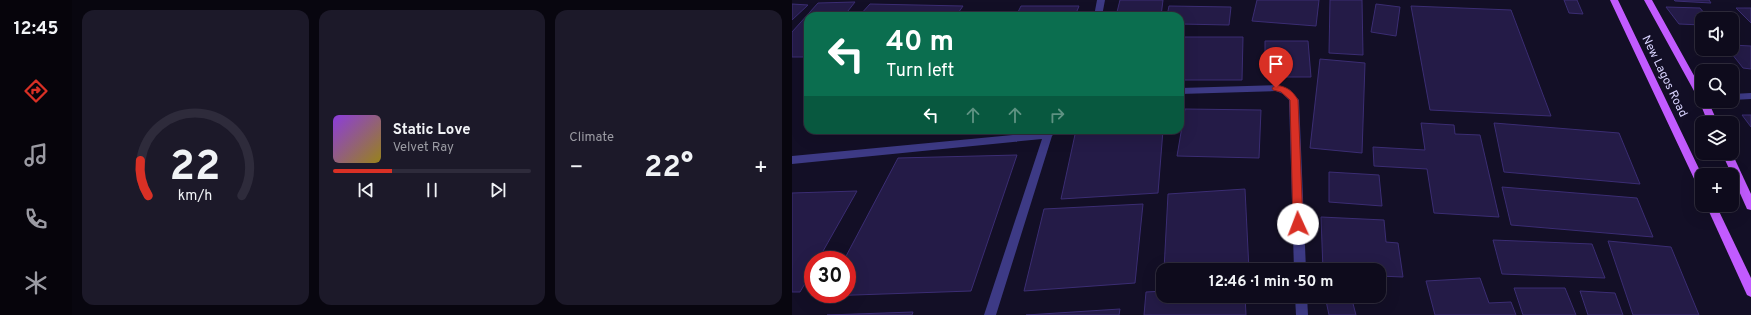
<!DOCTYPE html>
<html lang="en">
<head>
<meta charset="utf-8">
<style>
	:root { --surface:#0e0b1c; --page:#1c1929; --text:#f1f3f6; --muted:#9b9ba3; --line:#2e2b3b; --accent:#d93025 }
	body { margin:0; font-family:Overpass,sans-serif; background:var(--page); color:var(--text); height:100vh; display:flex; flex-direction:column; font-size:15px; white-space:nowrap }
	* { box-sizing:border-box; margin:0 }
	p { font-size:13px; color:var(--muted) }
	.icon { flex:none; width:22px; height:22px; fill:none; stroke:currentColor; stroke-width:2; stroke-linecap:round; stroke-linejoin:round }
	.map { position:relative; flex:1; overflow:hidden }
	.sheet { display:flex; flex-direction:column; gap:10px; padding:10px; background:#08060f; width:720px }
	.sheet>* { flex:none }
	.guide { position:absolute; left:12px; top:12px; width:380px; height:122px; border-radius:12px; box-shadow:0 4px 16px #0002,0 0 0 1px var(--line); background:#0b6e4f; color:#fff; overflow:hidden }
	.controls { position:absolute; left:903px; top:12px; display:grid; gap:8px }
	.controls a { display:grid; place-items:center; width:44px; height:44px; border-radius:8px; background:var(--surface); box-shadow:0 4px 16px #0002,0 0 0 1px var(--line); font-size:20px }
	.speed { position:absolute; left:12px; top:251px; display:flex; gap:8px; font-size:20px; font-weight:700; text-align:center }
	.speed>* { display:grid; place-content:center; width:52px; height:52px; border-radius:50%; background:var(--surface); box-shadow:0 4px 16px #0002,0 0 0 1px var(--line); line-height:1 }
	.speed .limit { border:6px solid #d22; background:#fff; color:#111 }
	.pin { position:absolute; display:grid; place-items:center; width:34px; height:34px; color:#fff; margin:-41px -17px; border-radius:50% 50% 50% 0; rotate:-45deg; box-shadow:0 0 4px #0007 }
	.pin .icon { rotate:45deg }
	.me { position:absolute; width:44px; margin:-22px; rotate:358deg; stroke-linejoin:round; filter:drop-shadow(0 0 3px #0008) }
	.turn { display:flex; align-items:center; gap:14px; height:84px; padding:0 16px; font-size:18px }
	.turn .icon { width:52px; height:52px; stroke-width:2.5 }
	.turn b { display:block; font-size:28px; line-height:34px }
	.lanes { display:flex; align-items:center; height:38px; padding:0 16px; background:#0003; justify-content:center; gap:20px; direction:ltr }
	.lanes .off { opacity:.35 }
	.big { font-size:30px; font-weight:700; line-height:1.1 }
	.sheet .widget { flex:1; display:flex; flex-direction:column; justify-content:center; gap:6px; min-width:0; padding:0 14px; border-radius:12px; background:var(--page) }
	.sheet .dial { align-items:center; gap:0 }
	.dial svg { height:104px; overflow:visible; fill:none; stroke:var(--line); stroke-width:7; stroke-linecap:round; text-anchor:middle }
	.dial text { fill:var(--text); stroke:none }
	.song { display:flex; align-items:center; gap:12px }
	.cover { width:48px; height:48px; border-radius:6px; background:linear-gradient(135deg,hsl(270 70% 55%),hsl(50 70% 35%)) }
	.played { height:4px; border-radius:2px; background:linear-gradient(90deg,var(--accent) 30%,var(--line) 30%) }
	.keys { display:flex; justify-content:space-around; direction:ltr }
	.heat { display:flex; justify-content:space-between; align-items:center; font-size:22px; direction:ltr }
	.sheet .tiles { flex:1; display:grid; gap:10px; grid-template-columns:repeat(3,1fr) }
	.trip { position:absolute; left:364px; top:263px; width:230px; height:40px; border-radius:12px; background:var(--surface); box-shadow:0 4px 16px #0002,0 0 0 1px var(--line); font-weight:700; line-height:40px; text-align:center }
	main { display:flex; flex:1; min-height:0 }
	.tab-bar { display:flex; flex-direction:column; width:72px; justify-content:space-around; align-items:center; background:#06040b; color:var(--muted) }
	.tab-bar .icon { width:28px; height:28px }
	.tab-bar .selected { color:var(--accent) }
	.tab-bar b { font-size:18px; color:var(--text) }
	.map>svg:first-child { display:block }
</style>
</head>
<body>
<main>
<nav class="tab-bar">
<b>12:45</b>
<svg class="icon selected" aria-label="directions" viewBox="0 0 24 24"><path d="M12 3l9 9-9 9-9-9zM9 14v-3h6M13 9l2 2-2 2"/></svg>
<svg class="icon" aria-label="music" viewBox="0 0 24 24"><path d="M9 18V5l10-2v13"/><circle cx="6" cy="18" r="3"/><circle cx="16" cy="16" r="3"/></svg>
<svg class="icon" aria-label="phone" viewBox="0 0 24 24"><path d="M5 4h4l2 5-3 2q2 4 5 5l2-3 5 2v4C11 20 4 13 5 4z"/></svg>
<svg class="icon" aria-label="climate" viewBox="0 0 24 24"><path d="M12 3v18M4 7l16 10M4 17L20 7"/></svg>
</nav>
<section class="sheet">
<div class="tiles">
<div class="widget dial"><svg viewBox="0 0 100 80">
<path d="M14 69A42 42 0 1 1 86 69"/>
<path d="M14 69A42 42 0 0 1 8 42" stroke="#d93025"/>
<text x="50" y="56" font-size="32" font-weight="700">22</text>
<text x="50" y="72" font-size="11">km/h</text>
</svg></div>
<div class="widget">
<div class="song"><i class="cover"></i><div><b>Static Love</b><p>Velvet Ray</p></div></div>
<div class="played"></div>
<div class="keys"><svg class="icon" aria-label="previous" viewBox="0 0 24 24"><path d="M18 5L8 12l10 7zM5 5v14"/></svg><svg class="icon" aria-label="pause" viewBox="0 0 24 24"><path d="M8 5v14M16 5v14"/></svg><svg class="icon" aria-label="next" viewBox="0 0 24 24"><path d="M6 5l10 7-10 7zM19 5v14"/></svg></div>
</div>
<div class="widget"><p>Climate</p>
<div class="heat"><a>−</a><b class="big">22°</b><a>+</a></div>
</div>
</div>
</section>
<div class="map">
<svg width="959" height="315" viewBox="0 0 959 315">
	<rect width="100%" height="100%" fill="#130f26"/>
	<g fill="#241b47" stroke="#3b2d73">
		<path d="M 328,0 L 371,0 L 369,16 L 324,16 Z"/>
		<path d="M 465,0 L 527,0 L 524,26 L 460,21 Z"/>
		<path d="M 538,0 L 570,0 L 571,55 L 537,53 Z"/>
		<path d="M 772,0 L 785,0 L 791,14 L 777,13 Z"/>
		<path d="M 882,0 L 917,0 L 919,3 L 883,1 Z"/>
		<path d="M 63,2 L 52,16 L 16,16 L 16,57 L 0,57 L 0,32 L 26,3 Z"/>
		<path d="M 0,4 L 16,5 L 0,20 Z"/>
		<path d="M 78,4 L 171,6 L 164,16 L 67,16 Z"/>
		<path d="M 584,4 L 608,7 L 604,36 L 579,32 Z"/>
		<path d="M 229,6 L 287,6 L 283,16 L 224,16 Z"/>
		<path d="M 377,6 L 439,7 L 437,25 L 388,24 L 388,16 L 375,16 Z"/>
		<path d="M 619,6 L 719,10 L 759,116 L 638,110 Z"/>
		<path d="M 874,7 L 908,8 L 917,19 L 910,19 L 910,25 L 887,24 Z"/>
		<path d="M 944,8 L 959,8 L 959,23 Z"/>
		<path d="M 388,37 L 451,37 L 450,80 L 388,80 Z"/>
		<path d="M 473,41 L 516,41 L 519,77 L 473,77 Z"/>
		<path d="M 940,45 L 959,46 L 959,69 L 951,68 L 936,49 L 940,49 Z"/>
		<path d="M 528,59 L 573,63 L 570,153 L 518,148 Z"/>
		<path d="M 393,109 L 469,110 L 467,158 L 385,156 Z"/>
		<path d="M 950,115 L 959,115 L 959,127 Z"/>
		<path d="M 629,123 L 662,125 L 663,134 L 688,135 L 707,217 L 642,213 L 635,169 L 582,166 L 581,147 L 633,150 Z"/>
		<path d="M 702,123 L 827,133 L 848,184 L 712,172 Z"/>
		<path d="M 284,130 L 371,130 L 366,193 L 269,199 Z"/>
		<path d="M 225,155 L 179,291 L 33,296 L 34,294 L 55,294 L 55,260 L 52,260 L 106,158 Z"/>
		<path d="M 537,172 L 587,175 L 590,206 L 537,202 Z"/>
		<path d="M 710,187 L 845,198 L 861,237 L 719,225 Z"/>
		<path d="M 453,189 L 457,270 L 372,270 L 376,194 Z"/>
		<path d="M 65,191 L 26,260 L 21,260 L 21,270 L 8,292 L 0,292 L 0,193 Z"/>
		<path d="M 351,204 L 343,283 L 232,291 L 252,209 Z"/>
		<path d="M 529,217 L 592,220 L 594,242 L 606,243 L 611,277 L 587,276 L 587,270 L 531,270 Z"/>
		<path d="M 701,240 L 800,244 L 813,278 L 710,274 Z"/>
		<path d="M 816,241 L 879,247 L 907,315 L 841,315 Z"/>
		<path d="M 688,278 L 697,303 L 719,302 L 724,315 L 643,315 L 634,281 Z"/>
		<path d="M 722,288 L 773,288 L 784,315 L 731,315 Z"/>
		<path d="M 371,291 L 371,296 L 453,296 L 454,315 L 352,315 L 354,292 Z"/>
		<path d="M 788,291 L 823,293 L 831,315 L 796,315 Z"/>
		<path d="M 533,296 L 559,296 L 564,315 L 537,315 Z"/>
		<path d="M 328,309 L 327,315 L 234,315 Z"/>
		<path d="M 121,312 L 120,315 L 35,315 Z"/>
	</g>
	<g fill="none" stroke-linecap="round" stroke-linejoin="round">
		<g fill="#3d3a85" fill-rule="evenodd">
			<path d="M 305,0 L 313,0 L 310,16 L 302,16 Z"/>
			<path d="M 484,85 L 498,90 L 507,100 L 514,270 L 502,270 L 497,100 L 491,94 L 484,91 L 388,94 L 388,88 Z"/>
			<path d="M 959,93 L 959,99 L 940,100 L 940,94 Z"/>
			<path d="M 255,130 L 265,130 L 260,136 L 204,315 L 192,315 L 250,139 L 0,164 L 0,156 L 253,132 Z"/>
			<path d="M 503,296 L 515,296 L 516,315 L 504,315 Z"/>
		</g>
		<g fill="#c25bff" fill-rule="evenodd">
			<path d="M 818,0 L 826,0 L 910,175 L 910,189 L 906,188 L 905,185 Z"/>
			<path d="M 852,0 L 860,0 L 910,90 L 910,101 L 916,101 L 926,123 L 916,123 L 907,100 Z"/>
			<path d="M 930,153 L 940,153 L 959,194 L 959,210 L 955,209 Z"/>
			<path d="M 914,205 L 924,205 L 959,278 L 959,297 L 955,295 Z"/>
		</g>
	</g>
	<path fill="#d93025" stroke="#8d1f18" d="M 484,85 C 495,87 500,90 506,100 L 511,224 L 506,228 L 501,224 L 498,100 L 489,92 L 481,90 L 480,88 Z"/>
	<g text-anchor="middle" stroke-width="4" stroke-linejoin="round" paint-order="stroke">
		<g font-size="12" fill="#d9d4ff" stroke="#130f26">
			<text transform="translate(873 76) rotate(64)" y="4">New Lagos Road</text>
		</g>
	</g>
</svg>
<div class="controls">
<a><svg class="icon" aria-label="sound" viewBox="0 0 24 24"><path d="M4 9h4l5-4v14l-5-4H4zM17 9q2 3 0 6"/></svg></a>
<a><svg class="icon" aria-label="search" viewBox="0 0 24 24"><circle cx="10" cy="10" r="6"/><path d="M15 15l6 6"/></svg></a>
<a><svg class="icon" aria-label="layers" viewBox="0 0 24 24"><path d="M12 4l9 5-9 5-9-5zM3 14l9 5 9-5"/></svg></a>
<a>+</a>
</div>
<div class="speed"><div class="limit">30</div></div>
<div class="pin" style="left:484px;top:88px;background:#d93025"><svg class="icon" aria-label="arrive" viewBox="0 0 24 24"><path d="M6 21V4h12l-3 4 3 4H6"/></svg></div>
<svg class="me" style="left:506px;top:224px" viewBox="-20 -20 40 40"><circle r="19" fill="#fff"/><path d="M0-13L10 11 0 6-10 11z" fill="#d93025"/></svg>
<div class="trip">12:46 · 1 min · 50 m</div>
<div class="guide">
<div class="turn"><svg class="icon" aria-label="left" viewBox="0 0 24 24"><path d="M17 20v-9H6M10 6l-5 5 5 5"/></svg><div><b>40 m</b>Turn left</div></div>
<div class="lanes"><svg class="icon" aria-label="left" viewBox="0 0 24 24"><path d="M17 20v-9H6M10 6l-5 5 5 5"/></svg><svg class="icon off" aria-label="ahead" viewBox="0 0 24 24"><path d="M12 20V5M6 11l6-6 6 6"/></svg><svg class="icon off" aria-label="ahead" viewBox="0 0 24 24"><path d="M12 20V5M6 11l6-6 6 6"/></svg><svg class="icon off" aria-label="right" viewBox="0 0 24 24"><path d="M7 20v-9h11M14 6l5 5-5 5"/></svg></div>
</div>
</div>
</main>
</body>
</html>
